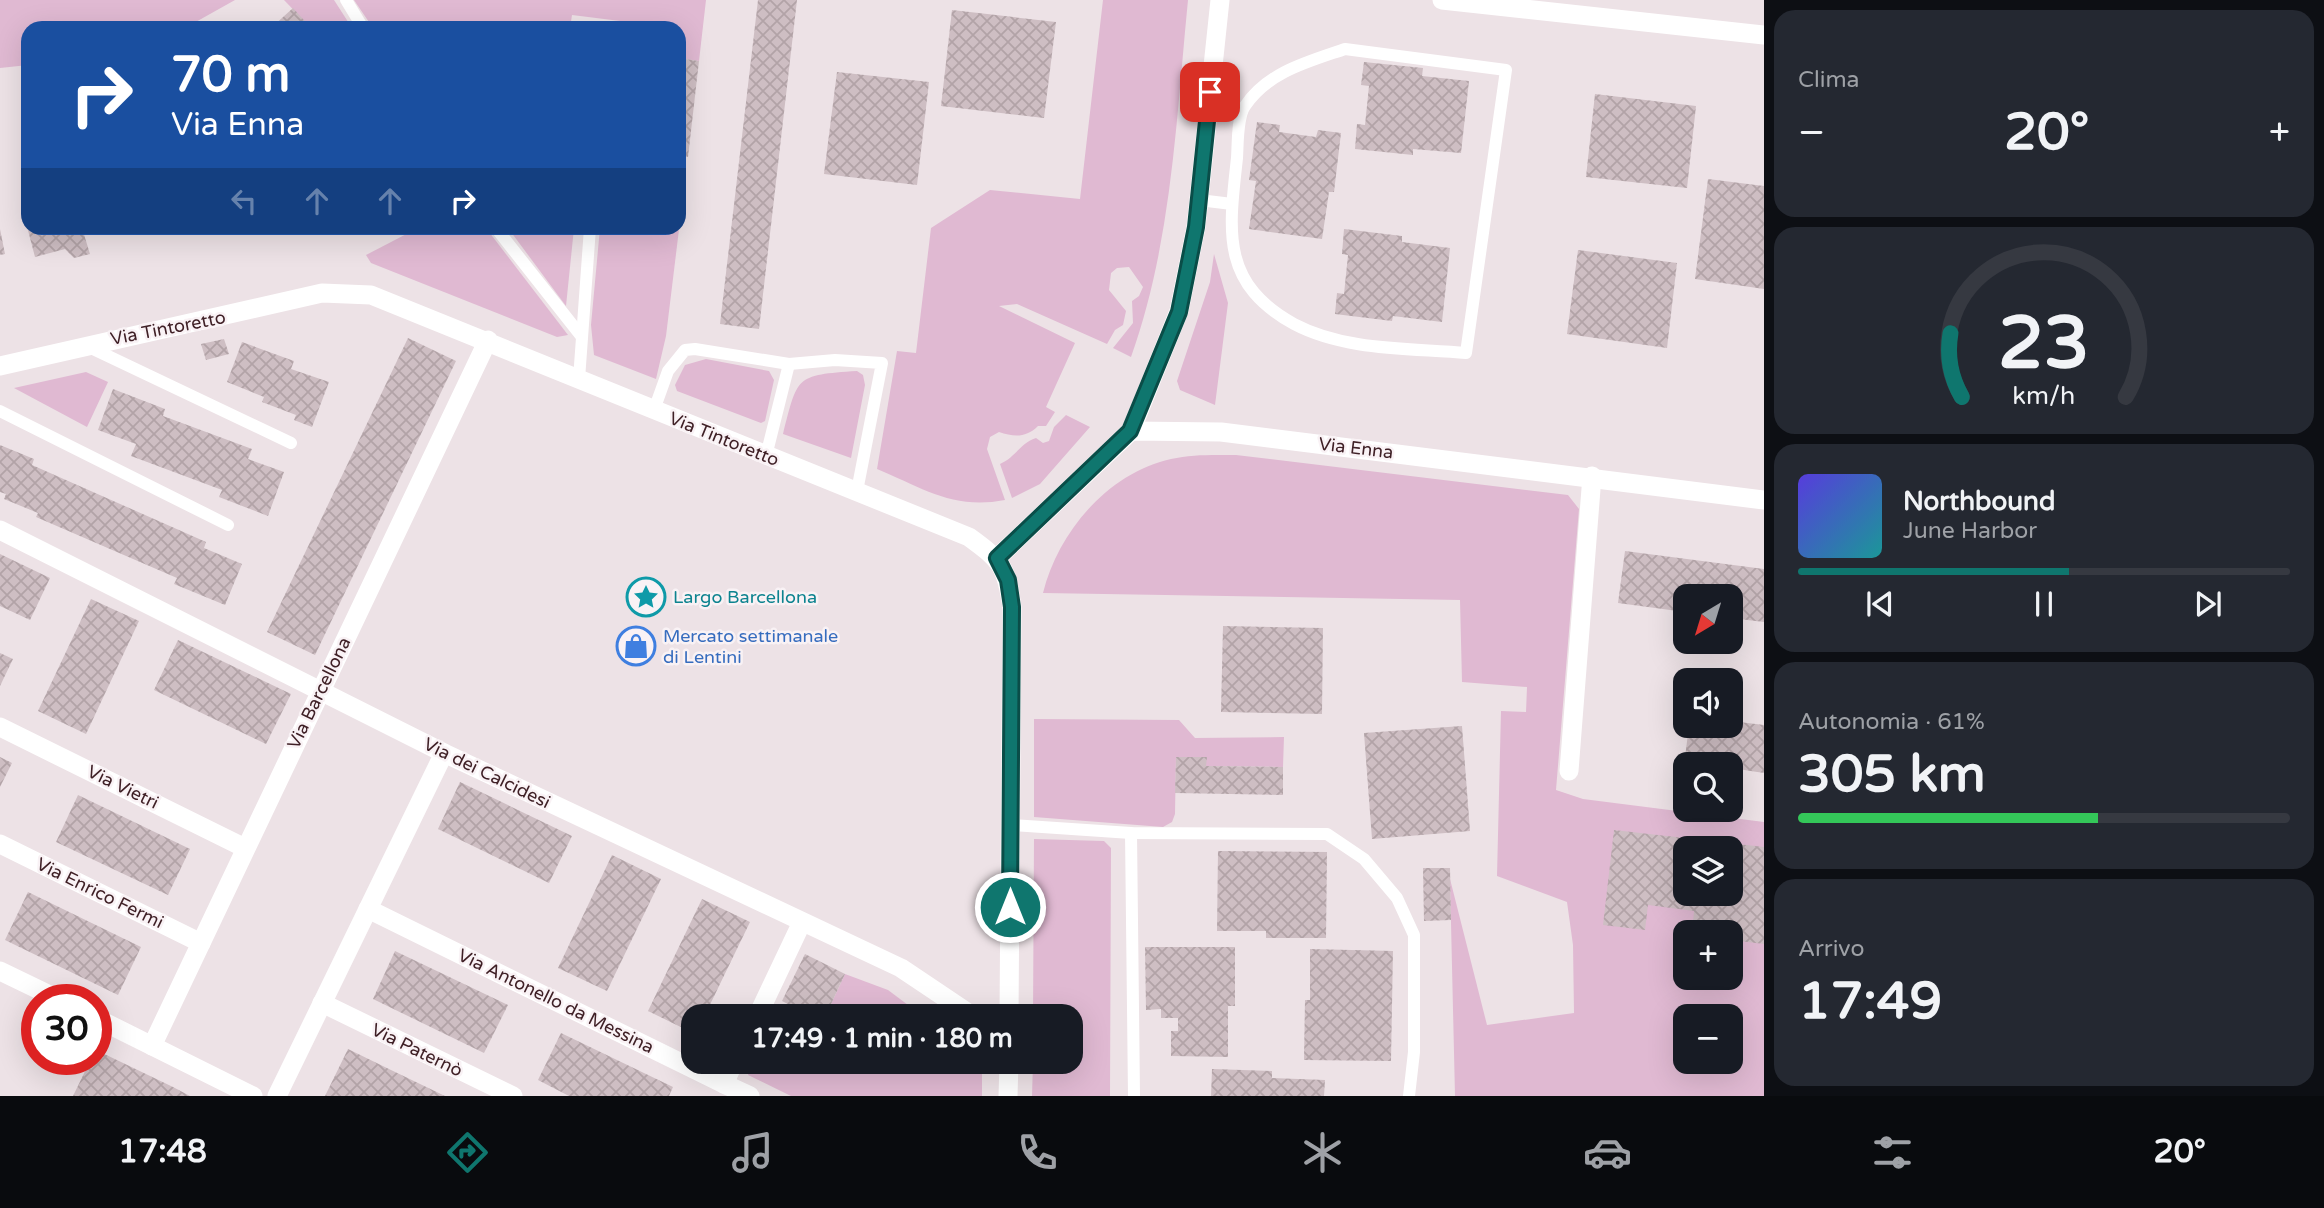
<!DOCTYPE html>
<html lang="it">
<head>
<meta charset="utf-8">
<style>
	:root { --surface:#171b24; --page:#242831; --text:#f1f3f6; --muted:#9ea1a6; --line:#363941; --accent:#0f766e }
	body { margin:0; font-family:"Varela Round",sans-serif; background:var(--page); color:var(--text); height:100vh; display:flex; flex-direction:column; font-size:26px; white-space:nowrap }
	* { box-sizing:border-box; margin:0 }
	p { font-size:23px; color:var(--muted) }
	.icon { flex:none; width:38px; height:38px; fill:none; stroke:currentColor; stroke-width:2; stroke-linecap:round; stroke-linejoin:round }
	.map { position:relative; flex:1; overflow:hidden }
	.sheet { display:flex; flex-direction:column; gap:10px; padding:10px; background:#0d0f14; width:560px }
	.sheet>* { flex:none }
	.guide { position:absolute; left:21px; top:21px; width:665px; height:214px; border-radius:21px; box-shadow:0 7px 28px #0002; background:#1a4fa0; color:#fff; overflow:hidden }
	.needle { width:46px; rotate:218deg }
	.tools { position:absolute; left:1673px; top:584px; display:grid; gap:14px }
	.tools a { display:grid; place-items:center; width:70px; height:70px; border-radius:14px; background:var(--surface); box-shadow:0 7px 28px #0002; font-size:35px }
	.speed { position:absolute; left:21px; top:984px; display:flex; gap:14px; font-size:35px; font-weight:700; text-align:center }
	.speed>* { display:grid; place-content:center; width:91px; height:91px; border-radius:50%; background:var(--surface); box-shadow:0 7px 28px #0002; line-height:1 }
	.speed .limit { border:10px solid #d22; background:#fff; color:#111 }
	.pin { position:absolute; display:grid; place-items:center; width:60px; height:60px; color:#fff; margin:-30px; border-radius:14px; box-shadow:0 4px 10px #0006 }
	.me { position:absolute; width:77px; margin:-38px; rotate:0deg; stroke-linejoin:round; filter:drop-shadow(0 0 5px #0008) }
	.turn { display:flex; align-items:center; gap:24px; height:147px; padding:0 35px; font-size:32px }
	.turn .icon { width:91px; height:91px; stroke-width:2.5 }
	.turn b { display:block; font-size:49px; line-height:60px }
	.lanes { display:flex; align-items:center; height:66px; padding:0 35px; background:#0003; justify-content:center; gap:35px; direction:ltr }
	.lanes .off { opacity:.35 }
	.big { font-size:52px; font-weight:800; line-height:1.1 }
	.sheet .card { flex:1; display:flex; flex-direction:column; justify-content:center; gap:10px; min-width:0; padding:0 24px; border-radius:21px; background:var(--page) }
	.sheet .dial { align-items:center; gap:0 }
	.dial svg { height:182px; overflow:visible; fill:none; stroke:var(--line); stroke-width:7; stroke-linecap:round; text-anchor:middle }
	.dial text { fill:var(--text); stroke:none }
	.song { display:flex; align-items:center; gap:21px }
	.cover { width:84px; height:84px; border-radius:10px; background:linear-gradient(135deg,hsl(250 70% 55%),hsl(180 70% 35%)) }
	.played { height:7px; border-radius:4px; background:linear-gradient(90deg,var(--accent) 55%,var(--line) 55%) }
	.keys { display:flex; justify-content:space-around; direction:ltr }
	.heat { display:flex; justify-content:space-between; align-items:center; font-size:38px; direction:ltr }
	.charge { height:10px; border-radius:5px; background:linear-gradient(90deg,#34c759 61%,var(--line) 0) }
	.trip { position:absolute; left:681px; top:1004px; width:402px; height:70px; border-radius:21px; background:var(--surface); box-shadow:0 7px 28px #0002; font-weight:800; line-height:70px; text-align:center }
	.menu { display:flex; height:112px; justify-content:space-around; align-items:center; background:#090b0e; color:var(--muted) }
	.menu .icon { width:49px; height:49px }
	.menu .selected { color:var(--accent) }
	.menu b { font-size:32px; color:var(--text) }
	main { display:flex; flex:1; min-height:0 }
	.map>svg:first-child { display:block }
</style>
</head>
<body>
<main>
<div class="map">
<svg width="1764" height="1096" viewBox="0 0 1764 1096">
	<defs>
		<pattern id="building-cross-hatch" width="8" height="8" patternUnits="userSpaceOnUse" patternTransform="scale(1.75)"><rect width="8" height="8" fill="#cebec3"/><path d="M0 0l8 8M0 8l8-8" fill="none" stroke="#b2a3a7"/></pattern>
	</defs>
	<rect width="100%" height="100%" fill="#ede2e6"/>
	<g fill="#e0b9d2" fill-rule="evenodd">
		<path d="M 0,0 L 235,0 L 185,28 L 28,28 L 28,65 L 0,68 Z"/>
		<path d="M 284,0 L 334,0 L 352,28 L 311,28 Z"/>
		<path d="M 354,0 L 706,0 L 699,61 L 679,58 L 679,28 L 652,28 L 652,25 L 572,15 L 570,28 L 373,28 Z"/>
		<path d="M 1103,0 L 1188,0 C 1176,120 1172,242 1131,357 L 1113,348 L 1133,323 L 1132,301 L 1139,296 L 1143,287 L 1129,267 L 1117,268 L 1111,273 L 1109,290 L 1126,311 L 1123,325 L 1115,330 L 1107,344 L 1017,304 L 999,306 L 1075,343 L 1046,407 L 1055,412 L 1046,426 L 1038,426 C 1026,438 1014,437 999,432 L 990,437 L 987,449 L 1005,500 C 953,510 923,488 877,469 L 897,351 L 916,353 L 931,228 L 990,190 L 1080,199 Z"/>
		<path d="M 679,213 L 681,213 L 666,336 L 656,379 L 594,355 L 591,325 L 600,228 L 679,228 Z"/>
		<path d="M 418,228 L 486,228 L 568,335 L 557,337 L 371,263 L 366,255 Z"/>
		<path d="M 508,228 L 574,228 L 566,306 Z"/>
		<path d="M 1214,254 L 1228,303 L 1215,405 L 1180,390 L 1177,381 L 1210,282 Z"/>
		<path d="M 706,359 L 769,371 L 774,380 L 765,421 L 761,423 L 677,391 L 675,385 L 685,365 Z"/>
		<path d="M 857,371 L 863,375 L 865,385 L 851,458 L 783,434 C 798,376 795,375 857,371 Z"/>
		<path d="M 86,372 L 108,382 L 87,427 L 14,388 Z"/>
		<path d="M 1066,415 L 1090,427 L 1040,484 L 1012,498 L 1000,464 C 1016,457 1019,444 1036,438 L 1043,443 L 1049,441 L 1054,427 Z"/>
		<path d="M 1236,455 L 1568,495 L 1579,509 L 1556,790 L 1583,799 L 1764,822 L 1764,1096 L 1455,1096 L 1450,879 L 1487,1025 L 1574,1013 L 1573,945 L 1567,902 L 1497,876 L 1501,711 L 1526,712 L 1527,687 L 1462,682 L 1460,600 L 1043,593 C 1058,532 1108,473 1171,459 C 1192,454 1215,455 1236,455 ZM 1685,849 L 1731,849 L 1731,894 L 1685,894 ZM 1685,933 L 1731,933 L 1731,978 L 1685,978 ZM 1685,1017 L 1731,1017 L 1731,1062 L 1685,1062 Z"/>
		<path d="M 1034,719 L 1179,720 L 1195,738 L 1284,737 L 1283,767 L 1206,766 L 1206,757 L 1176,757 L 1175,814 L 1172,822 L 1163,827 L 1034,817 Z"/>
		<path d="M 1034,839 L 1104,841 L 1111,848 L 1110,1096 L 1032,1096 L 1033,1062 L 1071,1062 L 1071,1017 L 1033,1017 Z"/>
		<path d="M 845,974 L 888,990 L 924,1017 L 825,1017 Z"/>
		<path d="M 753,1062 L 982,1062 L 982,1096 L 791,1096 L 748,1075 Z"/>
	</g>
	<g fill="url(#building-cross-hatch)" fill-rule="evenodd">
		<path d="M 758,0 L 797,0 L 759,329 L 720,324 Z"/>
		<path d="M 293,8 L 311,28 L 271,28 Z"/>
		<path d="M 952,10 L 1056,22 L 1044,118 L 941,106 Z"/>
		<path d="M 679,58 L 699,61 L 688,157 L 679,156 Z"/>
		<path d="M 1364,62 L 1423,68 L 1422,76 L 1469,81 L 1461,153 L 1413,149 L 1413,155 L 1355,149 L 1357,124 L 1365,125 L 1369,86 L 1361,85 Z"/>
		<path d="M 837,72 L 929,82 L 917,185 L 824,174 Z"/>
		<path d="M 1595,94 L 1696,106 L 1687,188 L 1586,177 Z"/>
		<path d="M 1257,122 L 1280,125 L 1279,132 L 1316,137 L 1318,130 L 1341,133 L 1334,192 L 1329,192 L 1322,239 L 1249,229 L 1256,181 L 1249,180 Z"/>
		<path d="M 1708,179 L 1764,186 L 1764,289 L 1695,279 Z"/>
		<path d="M 28,214 L 28,228 L 82,228 L 90,254 L 74,258 L 65,249 L 35,257 L 24,215 Z"/>
		<path d="M 0,229 L 5,254 L 0,255 Z"/>
		<path d="M 1344,229 L 1402,236 L 1402,242 L 1450,248 L 1442,322 L 1393,316 L 1392,321 L 1335,314 L 1337,293 L 1344,294 L 1348,255 L 1342,254 Z"/>
		<path d="M 1578,250 L 1677,263 L 1667,348 L 1567,334 Z"/>
		<path d="M 408,338 L 456,361 L 315,655 L 267,632 Z"/>
		<path d="M 224,339 L 229,354 L 206,360 L 201,344 Z"/>
		<path d="M 242,342 L 294,361 L 291,369 L 329,382 L 312,427 L 294,420 L 296,415 L 262,402 L 264,397 L 227,382 Z"/>
		<path d="M 113,389 L 165,409 L 163,416 L 252,449 L 248,459 L 284,472 L 268,516 L 219,497 L 222,490 L 131,456 L 136,444 L 98,430 Z"/>
		<path d="M 0,445 L 34,459 L 32,465 L 206,542 L 204,548 L 242,564 L 225,605 L 174,584 L 177,578 L 36,517 L 38,513 L 4,499 L 6,494 L 0,492 Z"/>
		<path d="M 1625,551 L 1764,569 L 1764,622 L 1731,618 L 1731,597 L 1685,597 L 1685,612 L 1618,603 Z"/>
		<path d="M 0,554 L 50,578 L 30,620 L 0,606 Z"/>
		<path d="M 91,599 L 139,621 L 86,734 L 38,711 Z"/>
		<path d="M 1223,626 L 1323,628 L 1322,714 L 1221,712 Z"/>
		<path d="M 178,640 L 291,694 L 266,744 L 154,690 Z"/>
		<path d="M 0,653 L 13,659 L 0,686 Z"/>
		<path d="M 1731,721 L 1764,725 L 1764,773 L 1731,768 L 1731,765 L 1684,765 L 1689,726 L 1731,726 Z"/>
		<path d="M 1462,726 L 1470,831 L 1372,839 L 1364,733 Z"/>
		<path d="M 0,757 L 12,763 L 0,787 Z"/>
		<path d="M 1176,757 L 1207,757 L 1206,766 L 1283,767 L 1283,795 L 1175,793 Z"/>
		<path d="M 460,782 L 572,836 L 549,883 L 438,829 Z"/>
		<path d="M 78,795 L 190,849 L 168,895 L 56,842 Z"/>
		<path d="M 1614,830 L 1764,847 L 1764,944 L 1731,940 L 1731,933 L 1692,933 L 1694,911 L 1648,905 L 1645,930 L 1603,925 ZM 1685,849 L 1731,849 L 1731,894 L 1685,894 Z"/>
		<path d="M 1218,851 L 1327,852 L 1326,938 L 1266,938 L 1266,931 L 1217,931 Z"/>
		<path d="M 612,855 L 661,879 L 607,991 L 558,968 Z"/>
		<path d="M 1423,868 L 1450,868 L 1451,920 L 1424,921 Z"/>
		<path d="M 28,892 L 141,947 L 118,995 L 5,940 Z"/>
		<path d="M 702,899 L 750,922 L 704,1017 L 693,1017 L 693,1033 L 648,1011 Z"/>
		<path d="M 1145,947 L 1235,947 L 1235,1006 L 1228,1006 L 1228,1057 L 1171,1056 L 1171,1031 L 1178,1031 L 1178,1018 L 1161,1018 L 1161,1009 L 1146,1010 Z"/>
		<path d="M 1310,949 L 1393,951 L 1391,1061 L 1304,1060 L 1305,1000 L 1310,1000 Z"/>
		<path d="M 395,951 L 508,1005 L 484,1053 L 373,999 Z"/>
		<path d="M 805,954 L 845,974 L 825,1017 L 813,1017 L 782,1001 Z"/>
		<path d="M 561,1033 L 673,1087 L 669,1096 L 569,1096 L 538,1080 Z"/>
		<path d="M 348,1049 L 391,1070 L 445,1096 L 325,1096 Z"/>
		<path d="M 96,1050 L 173,1087 L 190,1096 L 73,1096 L 91,1059 L 96,1059 Z"/>
		<path d="M 1212,1069 L 1272,1071 L 1272,1078 L 1325,1080 L 1324,1096 L 1211,1096 Z"/>
	</g>
	<g fill="none" stroke-linecap="round" stroke-linejoin="round">
		<g stroke="#fff" stroke-width="12">
			<path d="M 346,0 L 363,28"/>
			<path d="M 1345,49 L 1506,70 L 1466,353 C 1409,348 1345,351 1294,324 C 1220,283 1229,231 1237,158 C 1238,143 1237,117 1245,106 C 1268,72 1307,62 1345,49 Z"/>
			<path d="M 1199,200 L 1232,204"/>
			<path d="M 496,228 L 582,337"/>
			<path d="M 89,347 L 291,443"/>
			<path d="M 789,364 L 835,360 L 882,363 L 857,491"/>
			<path d="M 579,379 L 590,228"/>
			<path d="M 654,410 L 668,371 L 685,350 L 695,349 L 789,364 L 766,456"/>
			<path d="M 0,411 L 228,525"/>
			<path d="M 1011,825 L 1131,833 L 1327,834 L 1364,859 L 1397,898 L 1414,935 L 1414,1052 L 1409,1096"/>
			<path d="M 1131,833 L 1134,1096"/>
		</g>
		<g stroke="#fff" stroke-width="19">
			<path d="M 0,366 L 322,293 L 371,295 L 969,537 C 1002,561 1006,566 1012,607 L 1009,1017"/>
			<path d="M 1131,431 L 1179,311 L 1196,227 L 1220,0"/>
			<path d="M 0,530 L 444,753 L 901,968 L 974,1017"/>
			<path d="M 997,558 L 1131,431 L 1221,432 L 1764,500"/>
			<path d="M 0,727 L 245,848"/>
			<path d="M 1569,771 L 1592,476"/>
			<path d="M 0,844 L 201,943"/>
			<path d="M 368,909 L 724,1084 L 734,1062"/>
			<path d="M 0,971 L 58,999"/>
			<path d="M 322,1003 L 513,1096"/>
			<path d="M 757,1017 L 802,922"/>
			<path d="M 96,1018 L 253,1096"/>
			<path d="M 152,1046 L 488,340"/>
			<path d="M 724,1084 L 750,1096"/>
			<path d="M 277,1096 L 444,753"/>
			<path d="M 1008,1096 L 1009,1062"/>
		</g>
		<path stroke="#fff" stroke-width="19" d="M 1442,0 L 1764,35"/>
	</g>
	<g fill="none" stroke-linecap="round" stroke-linejoin="round">
		<defs>
			<path id="route" d="M 1010,907 L 1012,607 L 1008,580 L 997,558 L 1130,431 L 1179,312 L 1196,227 L 1210,92"/>
		</defs>
		<use href="#route" stroke="#0a4d48" stroke-width="18"/>
		<use href="#route" stroke="#0f766e" stroke-width="12"/>
	</g>
	<defs>
		<symbol id="sight-ring" viewBox="-11 -11 22 22"><circle r="9.5" fill="#f9f2f5" stroke="#0f9aa8" stroke-width="1.5"/><path d="M0-6L1.8-2.2L6-1.7L2.9 1.2L3.7 5.4L0 3.3L-3.7 5.4L-2.9 1.2L-6-1.7L-1.8-2.2Z" fill="#0f9aa8"/></symbol>
		<symbol id="shop-ring" viewBox="-11 -11 22 22"><circle r="9.5" fill="#f9f2f5" stroke="#3f7fe0" stroke-width="1.5"/><path d="M-5-2.5h2.3a2.7 3.5 0 0 1 5.4 0H5L5.5 6h-11ZM-1.5-2.5h3a1.5 2.3 0 0 0-3 0Z" fill="#3f7fe0"/></symbol>
	</defs>
	<g fill-rule="evenodd">
		<use href="#sight-ring" x="624" y="575" width="44" height="44"/>
		<use href="#shop-ring" x="614" y="624" width="44" height="44"/>
	</g>
	<g text-anchor="middle" stroke-width="5" stroke-linejoin="round" paint-order="stroke">
		<g font-size="18" fill="#3f2026" stroke="#f9f2f5">
			<text transform="translate(168 328) rotate(-11)" y="6">Via Tintoretto</text>
			<text transform="translate(724 439) rotate(22)" y="6">Via Tintoretto</text>
			<text transform="translate(1356 448) rotate(7)" y="6">Via Enna</text>
			<text transform="translate(319 693) rotate(-64)" y="6">Via Barcellona</text>
			<text transform="translate(487 773) rotate(26)" y="6">Via dei Calcidesi</text>
			<text transform="translate(123 787) rotate(26)" y="6">Via Vietri</text>
			<text transform="translate(100 893) rotate(26)" y="6">Via Enrico Fermi</text>
			<text transform="translate(556 1001) rotate(26)" y="6">Via Antonello da Messina</text>
			<text transform="translate(417 1050) rotate(26)" y="6">Via Paternò</text>
		</g>
		<g font-size="18" fill="#0d838f" stroke="#f9f2f5" text-anchor="start">
			<text x="673" y="603">Largo Barcellona</text>
		</g>
		<g font-size="18" fill="#366cbe" stroke="#f9f2f5" text-anchor="start">
			<text x="663" y="642">Mercato settimanale<tspan x="663" dy="21">di Lentini</tspan></text>
		</g>
	</g>
</svg>
<div class="tools">
<a><svg class="needle" viewBox="-14 -14 28 28"><path d="M0-13l5 13h-10z" fill="#e53935"/><path d="M0 13l5-13h-10z" fill="#9ea1a6"/></svg></a>
<a><svg class="icon" aria-label="sound" viewBox="0 0 24 24"><path d="M4 9h4l5-4v14l-5-4H4zM17 9q2 3 0 6"/></svg></a>
<a><svg class="icon" aria-label="search" viewBox="0 0 24 24"><circle cx="10" cy="10" r="6"/><path d="M15 15l6 6"/></svg></a>
<a><svg class="icon" aria-label="layers" viewBox="0 0 24 24"><path d="M12 4l9 5-9 5-9-5zM3 14l9 5 9-5"/></svg></a>
<a>+</a>
<a>−</a>
</div>
<div class="speed"><div class="limit">30</div></div>
<div class="pin" style="left:1210px;top:92px;background:#d93025"><svg class="icon" aria-label="arrive" viewBox="0 0 24 24"><path d="M6 21V4h12l-3 4 3 4H6"/></svg></div>
<svg class="me" style="left:1010px;top:907px" viewBox="-20 -20 40 40"><circle r="17" fill="#0f766e" stroke="#fff" stroke-width="3"/><path d="M0-11L8 9 0 5-8 9z" fill="#fff"/></svg>
<div class="trip">17:49 · 1 min · 180 m</div>
<div class="guide">
<div class="turn"><svg class="icon" aria-label="right" viewBox="0 0 24 24"><path d="M7 20v-9h11M14 6l5 5-5 5"/></svg><div><b>70 m</b>Via Enna</div></div>
<div class="lanes"><svg class="icon off" aria-label="left" viewBox="0 0 24 24"><path d="M17 20v-9H6M10 6l-5 5 5 5"/></svg><svg class="icon off" aria-label="ahead" viewBox="0 0 24 24"><path d="M12 20V5M6 11l6-6 6 6"/></svg><svg class="icon off" aria-label="ahead" viewBox="0 0 24 24"><path d="M12 20V5M6 11l6-6 6 6"/></svg><svg class="icon" aria-label="right" viewBox="0 0 24 24"><path d="M7 20v-9h11M14 6l5 5-5 5"/></svg></div>
</div>
</div>
<section class="sheet">
<div class="card"><p>Clima</p>
<div class="heat"><a>−</a><b class="big">20°</b><a>+</a></div>
</div>
<div class="card dial"><svg viewBox="0 0 100 80">
<path d="M14 69A42 42 0 1 1 86 69"/>
<path d="M14 69A42 42 0 0 1 9 41" stroke="#0f766e"/>
<text x="50" y="56" font-size="32" font-weight="700">23</text>
<text x="50" y="72" font-size="11">km/h</text>
</svg></div>
<div class="card">
<div class="song"><i class="cover"></i><div><b>Northbound</b><p>June Harbor</p></div></div>
<div class="played"></div>
<div class="keys"><svg class="icon" aria-label="previous" viewBox="0 0 24 24"><path d="M18 5L8 12l10 7zM5 5v14"/></svg><svg class="icon" aria-label="pause" viewBox="0 0 24 24"><path d="M8 5v14M16 5v14"/></svg><svg class="icon" aria-label="next" viewBox="0 0 24 24"><path d="M6 5l10 7-10 7zM19 5v14"/></svg></div>
</div>
<div class="card"><p>Autonomia · 61%</p><b class="big">305 km</b><div class="charge"></div></div>
<div class="card"><p>Arrivo</p><b class="big">17:49</b></div>
</section>
</main>
<nav class="menu">
<b>17:48</b>
<svg class="icon selected" aria-label="directions" viewBox="0 0 24 24"><path d="M12 3l9 9-9 9-9-9zM9 14v-3h6M13 9l2 2-2 2"/></svg>
<svg class="icon" aria-label="music" viewBox="0 0 24 24"><path d="M9 18V5l10-2v13"/><circle cx="6" cy="18" r="3"/><circle cx="16" cy="16" r="3"/></svg>
<svg class="icon" aria-label="phone" viewBox="0 0 24 24"><path d="M5 4h4l2 5-3 2q2 4 5 5l2-3 5 2v4C11 20 4 13 5 4z"/></svg>
<svg class="icon" aria-label="climate" viewBox="0 0 24 24"><path d="M12 3v18M4 7l16 10M4 17L20 7"/></svg>
<svg class="icon" aria-label="car" viewBox="0 0 24 24"><path d="M5 17H2v-5l4-1 3-4h7l3 4 3 1v5h-3M9 17h6M6 11h13"/><circle cx="7" cy="17" r="2"/><circle cx="17" cy="17" r="2"/></svg>
<svg class="icon" aria-label="filters" viewBox="0 0 24 24"><path d="M4 7h16M4 17h16"/><circle cx="9" cy="7" r="2"/><circle cx="15" cy="17" r="2"/></svg>
<b>20°</b>
</nav>
</body>
</html>
